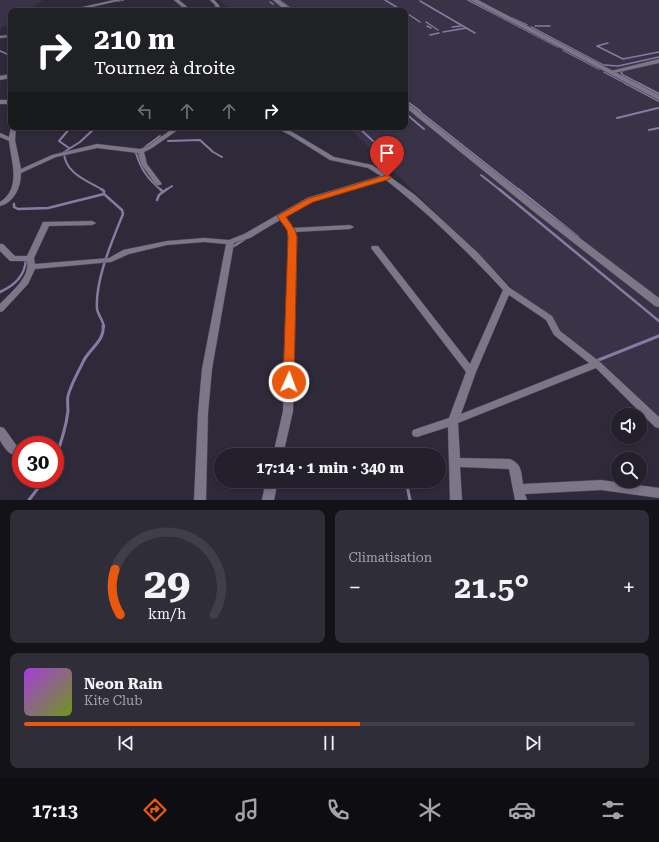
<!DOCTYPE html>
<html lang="fr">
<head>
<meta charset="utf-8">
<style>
	:root { --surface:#23202c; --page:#2f2d38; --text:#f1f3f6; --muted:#a3a3a9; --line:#403e48; --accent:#ea580c }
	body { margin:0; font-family:"Roboto Serif",serif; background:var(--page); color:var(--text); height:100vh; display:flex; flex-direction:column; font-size:15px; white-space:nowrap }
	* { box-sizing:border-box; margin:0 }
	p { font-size:13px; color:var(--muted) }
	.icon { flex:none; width:22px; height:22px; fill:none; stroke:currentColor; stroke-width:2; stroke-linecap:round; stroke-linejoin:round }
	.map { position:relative; height:500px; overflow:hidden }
	.side { display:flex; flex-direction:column; gap:10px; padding:10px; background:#131218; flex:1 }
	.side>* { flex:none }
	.hud { position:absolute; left:8px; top:8px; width:400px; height:122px; border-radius:8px; box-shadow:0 2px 6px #0003,0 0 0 1px var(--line); background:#202124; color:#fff; overflow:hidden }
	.tools { position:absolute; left:611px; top:408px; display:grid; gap:8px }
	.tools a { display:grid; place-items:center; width:36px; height:36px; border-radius:50%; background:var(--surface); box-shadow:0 2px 6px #0003,0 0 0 1px var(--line); font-size:20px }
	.speed { position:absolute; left:12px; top:436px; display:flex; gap:8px; font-size:20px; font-weight:700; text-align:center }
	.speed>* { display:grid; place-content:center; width:52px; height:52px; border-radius:50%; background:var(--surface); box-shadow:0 2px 6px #0003,0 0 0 1px var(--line); line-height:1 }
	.speed .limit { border:6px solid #d22; background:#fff; color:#111 }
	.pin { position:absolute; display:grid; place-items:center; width:34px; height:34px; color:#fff; margin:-41px -17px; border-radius:50% 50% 50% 0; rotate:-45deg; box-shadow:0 0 4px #0007 }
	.pin .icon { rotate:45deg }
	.me { position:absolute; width:44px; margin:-22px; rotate:2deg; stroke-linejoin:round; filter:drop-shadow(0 0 3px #0008) }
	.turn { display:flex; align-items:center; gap:14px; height:84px; padding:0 20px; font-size:18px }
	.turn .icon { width:52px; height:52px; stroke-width:2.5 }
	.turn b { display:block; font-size:28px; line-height:34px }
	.lanes { display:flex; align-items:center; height:38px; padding:0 20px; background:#0003; justify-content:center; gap:20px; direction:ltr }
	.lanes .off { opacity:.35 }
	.big { font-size:30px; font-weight:700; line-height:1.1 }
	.side .tile { flex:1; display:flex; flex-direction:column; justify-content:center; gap:6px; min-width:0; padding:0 14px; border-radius:8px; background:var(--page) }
	.side .dial { align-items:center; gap:0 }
	.dial svg { height:104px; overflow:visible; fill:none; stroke:var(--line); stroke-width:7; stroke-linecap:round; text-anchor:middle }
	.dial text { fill:var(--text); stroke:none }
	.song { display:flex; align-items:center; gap:12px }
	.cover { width:48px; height:48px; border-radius:6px; background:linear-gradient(135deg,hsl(280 70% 55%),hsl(80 70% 35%)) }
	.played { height:4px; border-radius:2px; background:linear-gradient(90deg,var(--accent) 55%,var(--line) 55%) }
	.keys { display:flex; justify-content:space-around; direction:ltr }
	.heat { display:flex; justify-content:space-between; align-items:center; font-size:22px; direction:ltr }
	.side .tiles { flex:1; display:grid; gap:10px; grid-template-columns:1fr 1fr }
	.tile:last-child { grid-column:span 2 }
	.trip { position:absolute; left:214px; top:448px; width:232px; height:40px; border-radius:20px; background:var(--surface); box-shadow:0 2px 6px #0003,0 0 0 1px var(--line); font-weight:700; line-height:40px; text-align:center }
	.dock { display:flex; height:64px; justify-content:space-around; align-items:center; background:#0e0d12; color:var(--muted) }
	.dock .icon { width:28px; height:28px }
	.dock .current { color:var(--accent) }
	.dock b { font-size:18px; color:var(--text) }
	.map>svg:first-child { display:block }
</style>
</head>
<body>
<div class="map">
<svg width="659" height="500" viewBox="0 0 659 500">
	<rect width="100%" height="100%" fill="#2f2a3a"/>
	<g fill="#3a3348">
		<path d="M 0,0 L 43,0 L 27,11 L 11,11 L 11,22 L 0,29 Z"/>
		<path d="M 219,0 L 659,0 L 659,431 L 348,127 L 405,127 L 405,11 L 231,11 Z"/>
	</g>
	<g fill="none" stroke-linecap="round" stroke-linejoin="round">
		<g stroke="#887aa3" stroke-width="1.5">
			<path d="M 279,0 L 294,11"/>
			<path d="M 385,0 L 403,11"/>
			<path d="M 468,0 L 558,47"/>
			<path d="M 118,1 L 123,0"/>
			<path d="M 420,1 L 468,29"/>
			<path d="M 270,2 L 273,4"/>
			<path d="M 277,8 L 281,11"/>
			<path d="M 405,12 L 420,22"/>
			<path d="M 512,18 L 527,25"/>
			<path d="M 426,22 L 438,30"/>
			<path d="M 427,26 L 431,28"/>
			<path d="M 535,26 L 550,26"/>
			<path d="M 452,27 L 461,26"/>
			<path d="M 531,27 L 603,65"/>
			<path d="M 468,29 L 475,33"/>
			<path d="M 443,32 L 466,28"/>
			<path d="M 430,35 L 439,33"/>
			<path d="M 608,43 L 597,46 L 623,59 L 659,52"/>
			<path d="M 563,50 L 599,69"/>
			<path d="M 0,51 L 7,54 L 11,58"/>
			<path d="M 604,65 L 618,66 L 659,57"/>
			<path d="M 624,70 L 621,73 L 623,75 L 640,84"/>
			<path d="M 604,72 L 627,84"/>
		</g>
		<g stroke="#887aa3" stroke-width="2">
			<path d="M 625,83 L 659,101"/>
			<path d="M 638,83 L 659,94"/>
			<path d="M 405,100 L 420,111"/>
			<path d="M 420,112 L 519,190"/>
			<path d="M 405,113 L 424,129"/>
			<path d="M 617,118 L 658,108"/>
			<path d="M 10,121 L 11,104"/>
			<path d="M 96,127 L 80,142 L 64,152 C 64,173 88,181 103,190"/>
			<path d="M 358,127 L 373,141"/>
			<path d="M 649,130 L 659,128"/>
			<path d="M 168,141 L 200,140 L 213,152 L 222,157"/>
			<path d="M 145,147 L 160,136"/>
			<path d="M 69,148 L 59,141 L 71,127"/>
			<path d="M 134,152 L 136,153 C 141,170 148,179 161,190"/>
			<path d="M 481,175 L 500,190"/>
			<path d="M 166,190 L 172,186"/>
		</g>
		<g stroke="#887aa3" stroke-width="2.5">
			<path d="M 101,189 L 104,191 L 104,194 L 122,210 L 123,214 C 112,241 95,280 97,309 C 98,315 103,320 104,327"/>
			<path d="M 160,189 L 163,192"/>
			<path d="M 499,189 L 659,321"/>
			<path d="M 518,189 L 578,237"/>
			<path d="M 157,200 L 159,195 L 167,189"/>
			<path d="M 14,204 L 14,207 L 18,209 L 48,208 L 104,194"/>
			<path d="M 231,248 L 245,239"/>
			<path d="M 0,292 C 15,285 25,276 26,259"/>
		</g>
		<g stroke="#887aa3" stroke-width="3">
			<path d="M 596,361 L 659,336"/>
			<path d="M 55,459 C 61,443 66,428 68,411 C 68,406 67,401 68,396 C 71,384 78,373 83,362 C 88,350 105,341 103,326"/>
			<path d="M 406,481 L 410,500"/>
			<path d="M 29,500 L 45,479"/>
		</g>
		<defs>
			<g id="minor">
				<path d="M 114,0 L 122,0 L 74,11 L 65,11 Z"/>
				<path d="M 174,0 L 179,0 L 192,11 L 187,11 Z"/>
				<path d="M 210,0 L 214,0 L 219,5 L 220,11 L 216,11 L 215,5 Z"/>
				<path d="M 11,35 L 11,37 L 0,38 L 0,36 Z"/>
				<path d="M 659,59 L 659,63 L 610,74 L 607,72 Z"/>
				<path d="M 11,74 L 11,78 L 0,80 L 0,76 Z"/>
				<rect x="0" y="100" width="11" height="4"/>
				<path d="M 11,126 L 11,127 L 16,127 L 15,140 L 21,169 L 52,155 L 97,144 L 140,149 L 148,146 L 175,127 L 182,127 L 152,148 L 144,152 L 147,164 L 162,184 L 160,185 L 156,185 L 141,164 L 138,153 L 97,148 L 56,157 L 21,173 C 21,187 14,203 0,206 L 0,202 C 22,188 11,161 9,141 L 0,137 L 0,133 L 9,137 Z"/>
				<path d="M 274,127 L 282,127 L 294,133 L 334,157 L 372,165 L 389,176 L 415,195 L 478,253 L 510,288 L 552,316 L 560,331 L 600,362 L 659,417 L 659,428 L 655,427 L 596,368 L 458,423 L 460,458 L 510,459 C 522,464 521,472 523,484 L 601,480 L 659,488 L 659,498 L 601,490 L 525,494 L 527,500 L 515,500 L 509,469 L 460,467 L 462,500 L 450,500 L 448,427 L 417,437 L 413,436 L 412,433 L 413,430 L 449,418 L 466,372 L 371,248 L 372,246 L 378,246 L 470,364 L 503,290 C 466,250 428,213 386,180 L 313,202 L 286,217 L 293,228 L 350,225 L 354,227 L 350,229 L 295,232 L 297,237 L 293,411 L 283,455 L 273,455 L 283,411 L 289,237 L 287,230 L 280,220 L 250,238 L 234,243 L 212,369 L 208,413 L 206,500 L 194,500 L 198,413 L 202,369 L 226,244 L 204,242 L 167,245 L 129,254 L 111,262 L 35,269 L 28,284 L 3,311 L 0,312 L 0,304 C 11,292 30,278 27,261 L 10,261 L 0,251 L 0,244 L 3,244 L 15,256 L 27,256 L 43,222 L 92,221 L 96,223 L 92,225 L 49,226 L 34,258 L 35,264 L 109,258 L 123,250 L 167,241 L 204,238 L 229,240 L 244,234 L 307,198 L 381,176 L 368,168 L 330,160 L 290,135 ZM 509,295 L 546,320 L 554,335 L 589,363 L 461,414 L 476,372 Z"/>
				<path d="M 0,427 L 4,428 L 19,449 L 20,452 L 19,455 C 11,458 3,447 0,440 C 0,436 0,431 0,427 Z"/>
				<path d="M 266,481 L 278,481 L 274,500 L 262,500 Z"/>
			</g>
			<g id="tertiary">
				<path d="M 273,0 L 279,0 L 293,11 L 286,11 Z"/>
				<path d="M 405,101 L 544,211 L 659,298 L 659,307 L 655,306 L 538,215 L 405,107 Z"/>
			</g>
			<path id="secondary" d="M 470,0 L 478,0 L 659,95 L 659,100 Z"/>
		</defs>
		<use href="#minor" stroke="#4c4956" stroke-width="1"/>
		<use href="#tertiary" stroke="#4c4956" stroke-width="1"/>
		<use href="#secondary" stroke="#4c4956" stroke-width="1"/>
		<use href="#minor" fill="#7b7688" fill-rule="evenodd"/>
		<use href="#tertiary" fill="#7b7688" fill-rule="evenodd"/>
		<use href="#secondary" fill="#7b7688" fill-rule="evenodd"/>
	</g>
	<path fill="#ea580c" stroke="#983908" d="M 387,175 L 391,177 L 390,179 L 313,202 L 286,217 L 295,230 L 297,237 L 294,382 L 293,384 L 289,386 L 285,384 L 283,382 L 288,237 L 287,230 L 277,216 L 307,199 Z"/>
</svg>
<div class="tools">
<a><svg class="icon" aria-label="sound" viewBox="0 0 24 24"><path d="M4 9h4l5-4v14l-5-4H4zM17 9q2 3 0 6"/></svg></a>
<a><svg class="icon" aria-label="search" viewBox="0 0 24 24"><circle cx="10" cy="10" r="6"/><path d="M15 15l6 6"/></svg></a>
</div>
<div class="speed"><div class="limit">30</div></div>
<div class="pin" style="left:387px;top:177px;background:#d93025"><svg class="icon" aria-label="arrive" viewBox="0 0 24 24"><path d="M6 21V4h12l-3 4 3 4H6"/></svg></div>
<svg class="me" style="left:289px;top:382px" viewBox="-20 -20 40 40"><circle r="17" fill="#ea580c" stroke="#fff" stroke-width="3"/><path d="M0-11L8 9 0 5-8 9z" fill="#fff"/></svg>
<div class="trip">17:14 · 1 min · 340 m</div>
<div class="hud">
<div class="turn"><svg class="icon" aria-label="right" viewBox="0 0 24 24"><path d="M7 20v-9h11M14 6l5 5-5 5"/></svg><div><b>210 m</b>Tournez à droite</div></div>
<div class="lanes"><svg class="icon off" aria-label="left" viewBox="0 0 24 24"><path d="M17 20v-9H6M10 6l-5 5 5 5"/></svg><svg class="icon off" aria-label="ahead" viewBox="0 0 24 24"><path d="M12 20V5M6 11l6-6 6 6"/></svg><svg class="icon off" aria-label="ahead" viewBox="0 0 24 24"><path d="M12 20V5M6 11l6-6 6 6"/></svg><svg class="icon" aria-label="right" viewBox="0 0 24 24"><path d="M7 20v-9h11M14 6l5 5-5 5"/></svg></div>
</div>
</div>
<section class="side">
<div class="tiles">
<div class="tile dial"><svg viewBox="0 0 100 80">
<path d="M14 69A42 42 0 1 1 86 69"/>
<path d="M14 69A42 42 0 0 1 10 34" stroke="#ea580c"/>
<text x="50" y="56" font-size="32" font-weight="700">29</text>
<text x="50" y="72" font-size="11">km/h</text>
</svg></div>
<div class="tile"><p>Climatisation</p>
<div class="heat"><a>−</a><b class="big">21.5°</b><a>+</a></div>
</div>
<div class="tile">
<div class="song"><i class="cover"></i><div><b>Neon Rain</b><p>Kite Club</p></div></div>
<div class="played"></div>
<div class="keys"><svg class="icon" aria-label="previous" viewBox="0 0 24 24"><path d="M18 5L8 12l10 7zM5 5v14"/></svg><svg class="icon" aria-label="pause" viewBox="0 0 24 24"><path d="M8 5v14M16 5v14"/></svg><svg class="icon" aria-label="next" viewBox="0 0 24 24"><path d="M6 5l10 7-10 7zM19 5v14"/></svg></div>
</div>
</div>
</section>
<nav class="dock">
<b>17:13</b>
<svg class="icon current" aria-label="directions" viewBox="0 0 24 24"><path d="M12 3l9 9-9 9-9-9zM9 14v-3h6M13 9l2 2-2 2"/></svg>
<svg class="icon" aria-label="music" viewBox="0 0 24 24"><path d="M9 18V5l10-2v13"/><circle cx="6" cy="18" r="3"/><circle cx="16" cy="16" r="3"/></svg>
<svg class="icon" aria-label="phone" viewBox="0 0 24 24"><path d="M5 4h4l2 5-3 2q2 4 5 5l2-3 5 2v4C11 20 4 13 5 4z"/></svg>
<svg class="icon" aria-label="climate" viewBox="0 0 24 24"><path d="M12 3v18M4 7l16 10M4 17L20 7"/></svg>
<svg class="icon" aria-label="car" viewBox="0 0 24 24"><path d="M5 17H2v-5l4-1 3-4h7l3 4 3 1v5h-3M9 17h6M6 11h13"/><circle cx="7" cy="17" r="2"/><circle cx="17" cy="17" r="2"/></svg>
<svg class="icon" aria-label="filters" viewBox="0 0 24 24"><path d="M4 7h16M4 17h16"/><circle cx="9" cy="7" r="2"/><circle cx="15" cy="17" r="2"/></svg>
</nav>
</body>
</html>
